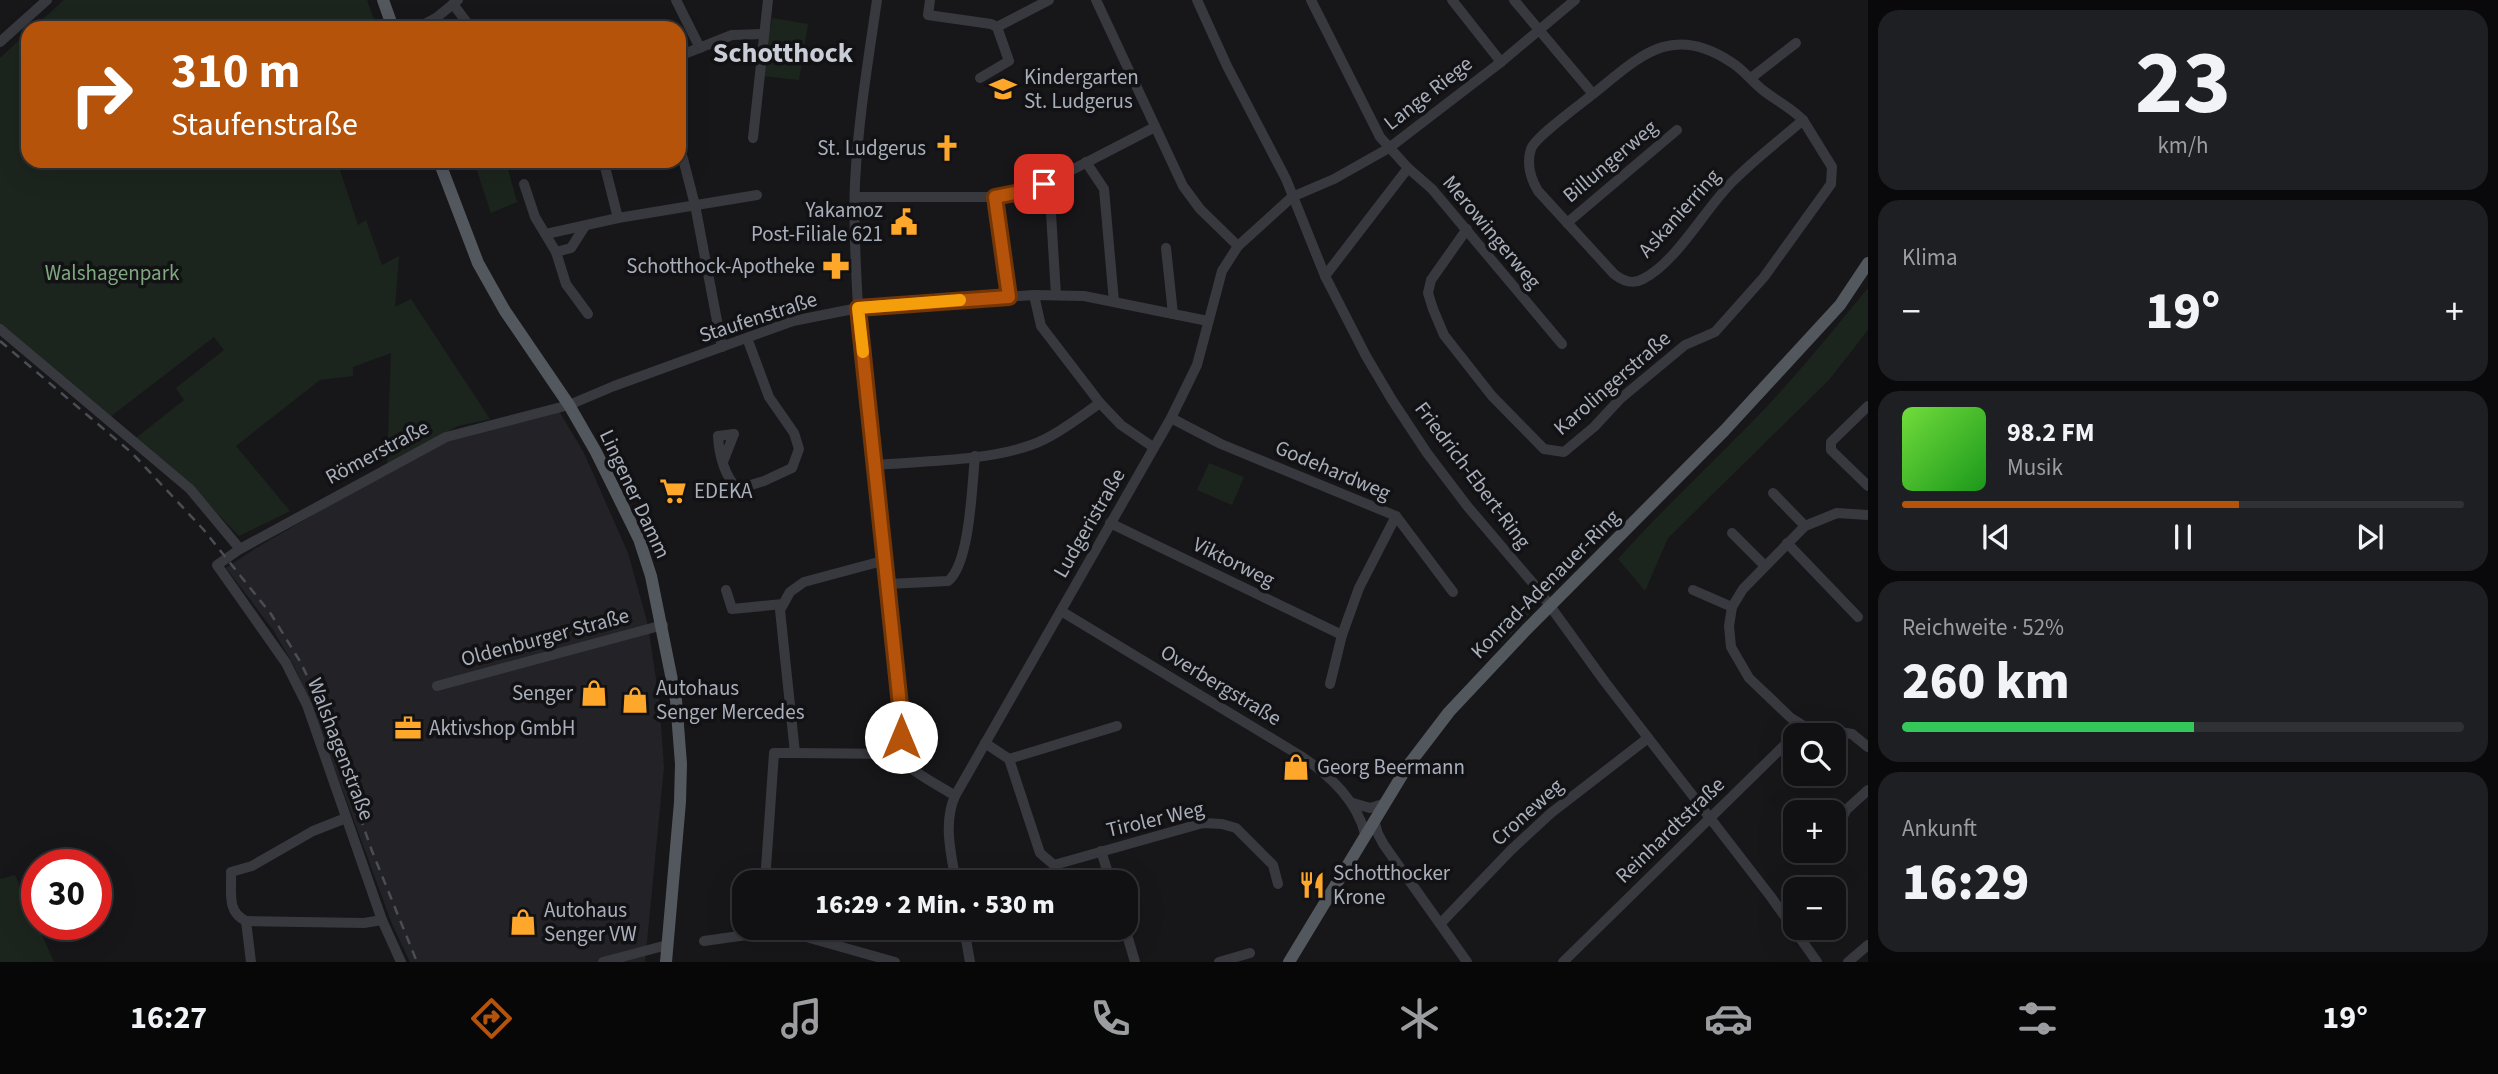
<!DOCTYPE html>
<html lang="de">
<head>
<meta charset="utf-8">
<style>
	:root { --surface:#111114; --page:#1e1f22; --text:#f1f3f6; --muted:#9c9da0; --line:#303134; --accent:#b45309 }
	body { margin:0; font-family:"Source Sans 3",sans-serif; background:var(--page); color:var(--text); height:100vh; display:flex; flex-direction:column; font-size:26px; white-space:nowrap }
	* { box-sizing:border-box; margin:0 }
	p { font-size:23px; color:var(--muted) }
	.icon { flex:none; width:38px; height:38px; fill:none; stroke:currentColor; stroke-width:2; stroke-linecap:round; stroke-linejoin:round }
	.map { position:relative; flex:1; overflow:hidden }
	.sheet { display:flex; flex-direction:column; gap:10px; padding:10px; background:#09090b; width:630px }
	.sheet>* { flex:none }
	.top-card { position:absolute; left:21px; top:21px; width:665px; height:147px; border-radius:21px; box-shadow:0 7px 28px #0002,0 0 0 2px var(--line); background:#b45309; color:#fff; overflow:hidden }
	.tools { position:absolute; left:1783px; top:723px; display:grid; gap:14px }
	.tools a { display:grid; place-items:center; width:63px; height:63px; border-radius:14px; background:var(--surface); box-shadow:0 7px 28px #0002,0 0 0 2px var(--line); font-size:35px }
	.speed { position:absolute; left:21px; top:849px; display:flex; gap:14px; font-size:35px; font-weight:700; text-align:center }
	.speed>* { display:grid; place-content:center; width:91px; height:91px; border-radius:50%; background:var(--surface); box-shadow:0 7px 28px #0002,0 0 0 2px var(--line); line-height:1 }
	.speed .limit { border:10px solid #d22; background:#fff; color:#111 }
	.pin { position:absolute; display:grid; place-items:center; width:60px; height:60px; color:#fff; margin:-30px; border-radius:14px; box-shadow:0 4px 10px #0006 }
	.me { position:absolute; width:77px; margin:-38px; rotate:0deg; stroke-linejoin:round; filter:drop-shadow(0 0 5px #0008) }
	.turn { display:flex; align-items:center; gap:24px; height:147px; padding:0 35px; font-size:32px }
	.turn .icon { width:91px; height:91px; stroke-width:2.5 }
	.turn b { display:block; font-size:49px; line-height:60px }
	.big { font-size:52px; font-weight:800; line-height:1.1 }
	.sheet .widget { flex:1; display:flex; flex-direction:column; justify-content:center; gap:10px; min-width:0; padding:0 24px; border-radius:21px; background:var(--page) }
	.sheet .dial { align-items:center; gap:0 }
	.dial b { font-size:91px; line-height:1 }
	.song { display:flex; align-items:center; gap:21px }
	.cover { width:84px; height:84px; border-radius:10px; background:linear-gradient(135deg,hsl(100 70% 55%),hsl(120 70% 35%)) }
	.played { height:7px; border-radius:4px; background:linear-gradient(90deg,var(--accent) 60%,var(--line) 60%) }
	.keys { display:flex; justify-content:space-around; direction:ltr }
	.heat { display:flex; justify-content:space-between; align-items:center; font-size:38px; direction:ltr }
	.charge { height:10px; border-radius:5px; background:linear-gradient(90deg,#34c759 52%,var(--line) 0) }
	.trip { position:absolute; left:732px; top:870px; width:406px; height:70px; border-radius:21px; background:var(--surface); box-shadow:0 7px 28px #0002,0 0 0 2px var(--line); font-weight:800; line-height:70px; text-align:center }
	.menu { display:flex; height:112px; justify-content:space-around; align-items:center; background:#070708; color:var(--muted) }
	.menu .icon { width:49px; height:49px }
	.menu .active { color:var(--accent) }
	.menu b { font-size:32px; color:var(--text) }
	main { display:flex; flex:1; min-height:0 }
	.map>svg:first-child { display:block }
</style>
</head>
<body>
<main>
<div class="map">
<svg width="1868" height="962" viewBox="0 0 1868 962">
	<rect width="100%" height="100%" fill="#17171a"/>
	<path fill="#232327" d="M 559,411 L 584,453 L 628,553 L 648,625 L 659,699 L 664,767 L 645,962 L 410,962 L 392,924 L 311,704 L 294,666 L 273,630 L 226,568 L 256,548 L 447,438 Z"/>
	<g fill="#1c251d">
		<path d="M 64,0 L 367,0 L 377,28 L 33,28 Z"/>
		<path d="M 772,18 L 808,24 L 799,80 L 762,76 L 765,33 L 771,27 Z"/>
		<path d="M 28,32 L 28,161 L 337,161 L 358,225 L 366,220 L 382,265 L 399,256 L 395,307 L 411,299 L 490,419 L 458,426 L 387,464 L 391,353 L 353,367 L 353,376 L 320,380 L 236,446 L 290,511 L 239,536 L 191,486 L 136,438 L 184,400 L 176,388 L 224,350 L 214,337 L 110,417 L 0,325 L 0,58 Z"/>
		<path d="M 506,162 L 517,202 L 491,213 L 476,168 Z"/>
		<path d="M 1868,288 L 1868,330 L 1829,380 L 1668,538 L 1645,591 L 1618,559 C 1661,511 1708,467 1753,421 C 1794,379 1831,333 1868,288 Z"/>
		<path d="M 1209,463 L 1244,477 L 1232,505 L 1197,490 Z"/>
		<path d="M 1532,598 L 1534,608 L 1523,622 L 1513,612 Z"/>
		<path d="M 1510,618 L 1519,626 L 1502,643 L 1500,640 L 1502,630 Z"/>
		<path d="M 15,875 L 54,962 L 0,962 L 0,879 Z"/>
	</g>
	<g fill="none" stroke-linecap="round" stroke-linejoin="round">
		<g stroke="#38393f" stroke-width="10">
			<path d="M 676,0 L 700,48"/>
			<path d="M 877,0 C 868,61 858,122 855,183 C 853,225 856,266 858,308 L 902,724 C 901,731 898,739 898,746 C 896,767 940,785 955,796"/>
			<path d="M 930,0 L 928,15 L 991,24 L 997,27 L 1049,0"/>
			<path d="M 1096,0 L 1183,186 L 1200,209 L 1238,246"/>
			<path d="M 1197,0 L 1227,66 L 1286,179 L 1325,276 L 1366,356 L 1392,400 L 1427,453 L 1468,507 L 1537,588 L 1605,682 L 1771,897 L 1817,962"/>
			<path d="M 1311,0 L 1380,137 L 1408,168 L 1432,189 L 1562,344"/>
			<path d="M 1452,0 L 1501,62"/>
			<path d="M 1514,0 L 1593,94 C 1581,104 1535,137 1531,149 C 1526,164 1531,179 1538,191 L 1614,274 C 1623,281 1632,285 1643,279 C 1677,262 1706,207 1734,180 C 1755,159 1780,140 1803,120 C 1791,108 1777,101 1764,91 C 1752,82 1744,70 1731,62 C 1671,22 1639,57 1593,94"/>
			<path d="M 453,4 L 471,28"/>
			<path d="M 417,28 L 436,18 L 458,0"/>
			<path d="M 0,42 L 47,0"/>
			<path d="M 679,56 L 732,35 L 763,34"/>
			<path d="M 980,78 L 1009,61 L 997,27"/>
			<path d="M 1751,78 L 1796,43"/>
			<path d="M 753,138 L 768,0"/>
			<path d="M 681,151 L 695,205 L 722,347"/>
			<path d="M 1086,162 L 1104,189 L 1114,302"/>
			<path d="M 604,163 L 618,218"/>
			<path d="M 524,184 L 535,217 L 556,252 L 566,284 L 588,314"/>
			<path d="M 1044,184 L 1050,197 L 1056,295"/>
			<path d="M 855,197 L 995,197 L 1035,189 L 1155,127"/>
			<path d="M 995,197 L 1009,297"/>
			<path d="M 1567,223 L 1677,130"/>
			<path d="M 1467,229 L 1431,280 L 1428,293 L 1433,309 L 1444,335 L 1492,396 L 1544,449 L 1564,452 L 1594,427 L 1620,399 L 1685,345 L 1715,332 L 1764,277 L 1831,184 L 1832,167 L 1803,120"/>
			<path d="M 546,234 L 618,218 L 757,195"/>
			<path d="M 1166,248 L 1173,314"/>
			<path d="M 556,252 L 571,248 L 585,226"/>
			<path d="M 1325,276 L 1408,168"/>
			<path d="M 1034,295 L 1041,326 L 1100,403 L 1121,425 L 1153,447"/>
			<path d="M 0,329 L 190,489 L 240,549"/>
			<path d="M 1868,406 L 1831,442 L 1831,450 L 1868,486"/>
			<path d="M 1171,418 L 1221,444 L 1396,516 L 1453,592"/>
			<path d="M 723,462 L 734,434 L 718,436 C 719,455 725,475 737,489 L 764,481 L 792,468 L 799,449 L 794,433 L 769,397 L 747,338"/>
			<path d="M 875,465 C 922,461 987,461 1031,445 C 1056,436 1078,418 1100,403"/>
			<path d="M 1773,493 L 1805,526"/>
			<path d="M 1868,515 L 1837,513 L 1805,526 L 1743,589 L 1732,607 L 1729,626 L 1731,647 L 1749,678 L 1791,718 L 1804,726 L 1852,734 L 1868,747"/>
			<path d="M 1110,523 L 1342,635"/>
			<path d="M 1732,533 L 1765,566"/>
			<path d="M 1787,543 L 1858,617"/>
			<path d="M 888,584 L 948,581 C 970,564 972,485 975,456"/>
			<path d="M 726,590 L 732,609 L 783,604"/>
			<path d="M 1693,590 L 1732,607"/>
			<path d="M 1061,611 L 1304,758 C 1331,777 1357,801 1365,834"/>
			<path d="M 1330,684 L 1342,635 L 1359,588 L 1396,516"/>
			<path d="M 437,686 L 663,625"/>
			<path d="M 985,743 L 1009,759 L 1040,853 L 1054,865 L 1059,882"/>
			<path d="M 795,753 L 899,754"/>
			<path d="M 1009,759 L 1117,726"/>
			<path d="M 1353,803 L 1370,808 L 1383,804"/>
			<path d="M 1374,820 L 1378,834 L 1384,845 L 1467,962"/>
			<path d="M 1840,823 L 1846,810 L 1868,790"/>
			<path d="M 1101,851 L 1111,882"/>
			<path d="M 1054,865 L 1203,823 L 1222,824 L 1236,828 L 1273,865 L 1278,884"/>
			<path d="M 765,882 L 774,753 L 795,753 L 780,610 L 790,592 L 804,582 L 886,560"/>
			<path d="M 956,882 C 951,854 943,823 955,796 L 1171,418 L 1197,365 L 1222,271 L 1238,246 L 1292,197 L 1334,179 L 1389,148 L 1501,62 L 1575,0"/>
			<path d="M 1094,882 L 1109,878"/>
			<path d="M 246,921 L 364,923 L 382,920"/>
			<path d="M 1440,924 L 1511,850 L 1551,813 L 1648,738"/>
			<path d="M 964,928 L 970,962"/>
			<path d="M 1125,928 L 1135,962"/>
			<path d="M 704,941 L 761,933 L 792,933 L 895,962"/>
			<path d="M 251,962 L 246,921 C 226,912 232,891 231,872 L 252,866 L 313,831 L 346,818"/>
			<path d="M 401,962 L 382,920 L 307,705 L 286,663 L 217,565 L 240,549 L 446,437 L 569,405 L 614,386 L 793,321 L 858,308 L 1034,295 L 1084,296 L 1208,321"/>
			<path d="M 603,962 L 667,945"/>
			<path d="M 1219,962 L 1250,953"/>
			<path d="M 1563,962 L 1804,726"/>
			<path d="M 1848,962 L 1868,945"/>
		</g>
		<g stroke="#53575e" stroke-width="12">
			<path d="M 383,0 L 393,28"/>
			<path d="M 439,161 L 478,263 L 505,311 L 569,405 L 596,452 L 639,539 L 651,576 L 676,700 L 681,764 L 680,802 L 666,962"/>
			<path d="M 1289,962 L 1407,767 L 1449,712 L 1526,630 L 1724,431 L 1840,305 L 1868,263"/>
		</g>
		<path stroke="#4a4e54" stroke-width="2.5" stroke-dasharray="9 7" stroke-linecap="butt" d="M 0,341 L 132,453 L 203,529 L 271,614 L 301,663 L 322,708 L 372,851 L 417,962"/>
	</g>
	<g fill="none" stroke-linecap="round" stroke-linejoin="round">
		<defs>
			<path id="route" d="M 901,737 L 902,724 L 858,308 L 1009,297 L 995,197 L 1035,189 L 1044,184"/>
		</defs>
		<use href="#route" stroke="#753606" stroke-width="18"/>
		<use href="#route" stroke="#b45309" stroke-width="12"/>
		<path stroke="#f59e0b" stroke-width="12" d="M 863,352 L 858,308 L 960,300"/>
	</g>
	<defs>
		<symbol id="school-bare" viewBox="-9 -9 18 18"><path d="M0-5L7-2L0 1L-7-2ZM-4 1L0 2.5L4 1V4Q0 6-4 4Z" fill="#ffa72a" stroke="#121215" stroke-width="2.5" paint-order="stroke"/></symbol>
		<symbol id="church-bare" viewBox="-9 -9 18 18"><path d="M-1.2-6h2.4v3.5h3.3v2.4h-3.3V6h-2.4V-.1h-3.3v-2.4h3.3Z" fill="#ffa72a" stroke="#121215" stroke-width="2.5" paint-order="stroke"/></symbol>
		<symbol id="civic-bare" viewBox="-9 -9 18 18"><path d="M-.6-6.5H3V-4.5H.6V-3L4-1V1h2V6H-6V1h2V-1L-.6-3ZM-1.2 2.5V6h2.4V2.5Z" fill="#ffa72a" stroke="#121215" stroke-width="2.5" paint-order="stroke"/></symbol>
		<symbol id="pharmacy-bare" viewBox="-9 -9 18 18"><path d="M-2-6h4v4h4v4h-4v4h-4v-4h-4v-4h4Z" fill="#ffa72a" stroke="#121215" stroke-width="2.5" paint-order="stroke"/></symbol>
		<symbol id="supermarket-bare" viewBox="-9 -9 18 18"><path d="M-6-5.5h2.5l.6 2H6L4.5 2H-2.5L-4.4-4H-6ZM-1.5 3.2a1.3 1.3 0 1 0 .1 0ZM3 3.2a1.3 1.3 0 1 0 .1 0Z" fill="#ffa72a" stroke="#121215" stroke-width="2.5" paint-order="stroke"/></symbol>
		<symbol id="shop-bare" viewBox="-9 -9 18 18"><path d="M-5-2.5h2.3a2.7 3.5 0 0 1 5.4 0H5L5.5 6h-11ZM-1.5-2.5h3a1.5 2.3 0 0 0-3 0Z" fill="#ffa72a" stroke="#121215" stroke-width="2.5" paint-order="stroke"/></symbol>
		<symbol id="office-bare" viewBox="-9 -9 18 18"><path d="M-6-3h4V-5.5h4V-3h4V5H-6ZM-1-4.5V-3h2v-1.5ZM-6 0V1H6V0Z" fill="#ffa72a" stroke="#121215" stroke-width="2.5" paint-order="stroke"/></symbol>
		<symbol id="restaurant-bare" viewBox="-9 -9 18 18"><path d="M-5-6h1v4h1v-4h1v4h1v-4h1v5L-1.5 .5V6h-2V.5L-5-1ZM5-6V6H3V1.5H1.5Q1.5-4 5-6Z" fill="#ffa72a" stroke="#121215" stroke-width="2.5" paint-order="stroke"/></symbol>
	</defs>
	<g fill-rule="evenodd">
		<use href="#school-bare" x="984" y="70" width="38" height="38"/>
		<use href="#church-bare" x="928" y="129" width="38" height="38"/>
		<use href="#civic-bare" x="885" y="203" width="38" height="38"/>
		<use href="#pharmacy-bare" x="817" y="247" width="38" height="38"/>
		<use href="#supermarket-bare" x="654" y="472" width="38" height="38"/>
		<use href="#shop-bare" x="575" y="674" width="38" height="38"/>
		<use href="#shop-bare" x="616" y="681" width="38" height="38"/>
		<use href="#office-bare" x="389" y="709" width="38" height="38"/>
		<use href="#shop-bare" x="1277" y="748" width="38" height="38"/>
		<use href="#restaurant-bare" x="1293" y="866" width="38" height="38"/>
		<use href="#shop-bare" x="504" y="903" width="38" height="38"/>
	</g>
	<g text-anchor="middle" stroke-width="7" stroke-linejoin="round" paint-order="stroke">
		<g font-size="21" fill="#a8afbb" stroke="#121215" text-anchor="start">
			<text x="1024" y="84">Kindergarten<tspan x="1024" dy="24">St. Ludgerus</tspan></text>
			<text x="926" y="155" text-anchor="end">St. Ludgerus</text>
			<text x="883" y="217" text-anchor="end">Yakamoz<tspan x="883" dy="24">Post-Filiale 621</tspan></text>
			<text x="815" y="273" text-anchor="end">Schotthock-Apotheke</text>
			<text x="694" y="498">EDEKA</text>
			<text x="656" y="695">Autohaus<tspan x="656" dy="24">Senger Mercedes</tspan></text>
			<text x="573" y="700" text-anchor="end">Senger</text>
			<text x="429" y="735">Aktivshop GmbH</text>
			<text x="1317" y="774">Georg Beermann</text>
			<text x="1333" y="880">Schotthocker<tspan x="1333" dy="24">Krone</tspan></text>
			<text x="544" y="917">Autohaus<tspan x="544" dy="24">Senger VW</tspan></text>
		</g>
		<g font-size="21" fill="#a8afbb" stroke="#121215">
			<text transform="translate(1428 93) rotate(-38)" y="7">Lange Riege</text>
			<text transform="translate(1610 161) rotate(-40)" y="7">Billungerweg</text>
			<text transform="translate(1679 213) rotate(-48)" y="7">Askanierring</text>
			<text transform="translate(1492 232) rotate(50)" y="7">Merowingerweg</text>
			<text transform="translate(758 317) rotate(-18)" y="7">Staufenstraße</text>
			<text transform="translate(1612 383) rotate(-41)" y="7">Karolingerstraße</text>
			<text transform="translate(377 452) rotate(-28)" y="7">Römerstraße</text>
			<text transform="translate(1333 470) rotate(23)" y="7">Godehardweg</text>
			<text transform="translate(1473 475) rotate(53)" y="7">Friedrich-Ebert-Ring</text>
			<text transform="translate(635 494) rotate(65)" y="7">Lingener Damm</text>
			<text transform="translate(1089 523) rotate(-60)" y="7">Ludgeristraße</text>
			<text transform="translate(1234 562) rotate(26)" y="7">Viktorweg</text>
			<text transform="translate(1545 584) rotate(-45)" y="7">Konrad-Adenauer-Ring</text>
			<text transform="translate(545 637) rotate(-15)" y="7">Oldenburger Straße</text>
			<text transform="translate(1221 685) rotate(31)" y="7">Overbergstraße</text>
			<text transform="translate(341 749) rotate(69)" y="7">Walshagenstraße</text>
			<text transform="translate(1527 812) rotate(-42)" y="7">Croneweg</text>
			<text transform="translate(1155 819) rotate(-13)" y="7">Tiroler Weg</text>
			<text transform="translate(1670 830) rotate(-44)" y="7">Reinhardtstraße</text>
		</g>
		<g font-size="21" fill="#7ea87d" stroke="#121215">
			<text x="112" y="280">Walshagenpark</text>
		</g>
		<g font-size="28" font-weight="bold" fill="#c9ced6" stroke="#121215">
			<text x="783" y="62">Schotthock</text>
		</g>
	</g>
</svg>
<div class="tools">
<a><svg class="icon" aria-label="search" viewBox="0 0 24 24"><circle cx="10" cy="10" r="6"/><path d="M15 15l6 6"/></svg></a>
<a>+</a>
<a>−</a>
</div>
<div class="speed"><div class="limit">30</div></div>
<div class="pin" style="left:1044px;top:184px;background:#d93025"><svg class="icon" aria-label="arrive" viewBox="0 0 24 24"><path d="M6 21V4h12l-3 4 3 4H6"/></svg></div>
<svg class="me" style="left:901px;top:737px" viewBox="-20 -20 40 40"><circle r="19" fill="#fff"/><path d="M0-13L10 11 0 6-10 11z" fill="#b45309"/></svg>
<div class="trip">16:29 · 2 Min. · 530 m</div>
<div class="top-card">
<div class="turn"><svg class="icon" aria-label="right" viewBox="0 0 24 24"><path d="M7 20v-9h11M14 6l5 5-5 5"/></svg><div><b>310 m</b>Staufenstraße</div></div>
</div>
</div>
<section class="sheet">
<div class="widget dial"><b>23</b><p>km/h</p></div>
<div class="widget"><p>Klima</p>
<div class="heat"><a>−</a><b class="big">19°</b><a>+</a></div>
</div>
<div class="widget">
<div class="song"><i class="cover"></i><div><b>98.2 FM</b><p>Musik</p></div></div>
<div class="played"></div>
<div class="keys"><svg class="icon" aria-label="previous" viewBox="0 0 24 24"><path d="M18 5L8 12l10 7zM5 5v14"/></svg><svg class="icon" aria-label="pause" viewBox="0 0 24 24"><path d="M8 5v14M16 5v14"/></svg><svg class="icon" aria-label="next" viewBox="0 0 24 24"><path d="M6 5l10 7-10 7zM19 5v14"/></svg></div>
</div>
<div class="widget"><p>Reichweite · 52%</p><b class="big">260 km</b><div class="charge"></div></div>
<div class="widget"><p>Ankunft</p><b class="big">16:29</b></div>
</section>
</main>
<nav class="menu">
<b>16:27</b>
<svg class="icon active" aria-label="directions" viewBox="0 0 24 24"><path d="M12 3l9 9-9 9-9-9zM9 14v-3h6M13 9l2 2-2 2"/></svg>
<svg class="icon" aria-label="music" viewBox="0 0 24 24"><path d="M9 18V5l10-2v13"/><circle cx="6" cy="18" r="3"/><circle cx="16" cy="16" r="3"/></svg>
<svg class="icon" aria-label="phone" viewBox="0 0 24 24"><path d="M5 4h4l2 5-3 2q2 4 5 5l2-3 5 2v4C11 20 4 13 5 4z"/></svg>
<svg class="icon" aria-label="climate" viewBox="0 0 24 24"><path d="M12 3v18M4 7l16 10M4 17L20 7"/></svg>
<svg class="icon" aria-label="car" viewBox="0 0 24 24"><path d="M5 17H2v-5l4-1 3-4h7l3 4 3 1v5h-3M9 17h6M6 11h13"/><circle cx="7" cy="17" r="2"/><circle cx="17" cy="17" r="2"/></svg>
<svg class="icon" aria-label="filters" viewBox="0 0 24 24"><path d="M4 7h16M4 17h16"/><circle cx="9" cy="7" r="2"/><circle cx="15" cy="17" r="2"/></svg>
<b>19°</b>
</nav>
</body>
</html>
